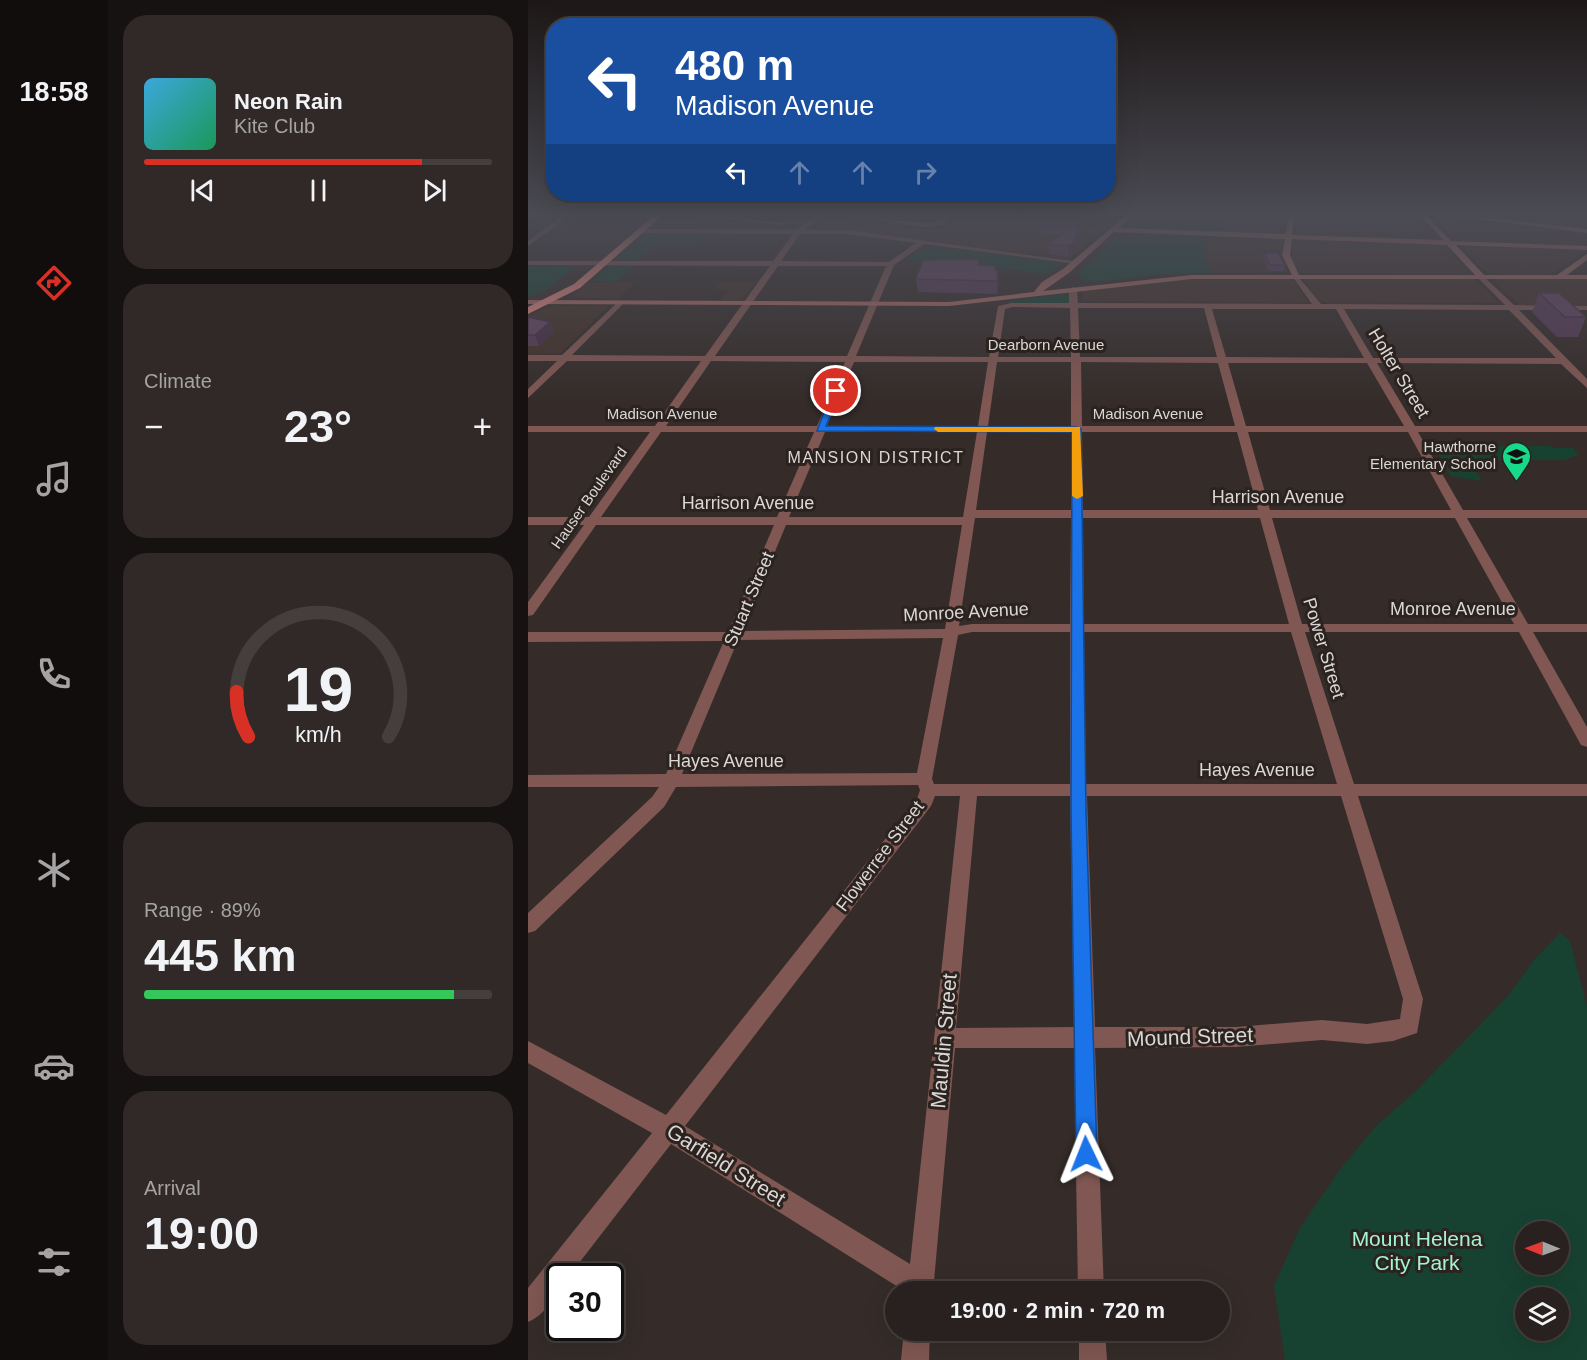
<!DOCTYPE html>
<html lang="en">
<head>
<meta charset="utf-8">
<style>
	:root { --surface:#28211f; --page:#302928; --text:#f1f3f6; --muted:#a5a3a4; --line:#443e3d; --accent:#d93025 }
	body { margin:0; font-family:Helvetica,sans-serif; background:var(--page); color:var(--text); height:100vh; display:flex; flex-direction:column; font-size:22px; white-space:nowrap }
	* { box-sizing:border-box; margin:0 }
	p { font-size:20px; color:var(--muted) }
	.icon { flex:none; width:33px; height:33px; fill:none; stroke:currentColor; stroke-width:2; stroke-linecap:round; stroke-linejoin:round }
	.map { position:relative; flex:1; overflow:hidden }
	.side { display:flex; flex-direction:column; gap:15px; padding:15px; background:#161211; width:420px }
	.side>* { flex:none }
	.hud { position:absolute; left:18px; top:18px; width:570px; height:183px; border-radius:24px; box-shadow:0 6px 24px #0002,0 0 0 2px var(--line); background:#1a4fa0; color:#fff; overflow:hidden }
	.needle { width:39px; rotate:271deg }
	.buttons { position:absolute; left:987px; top:1221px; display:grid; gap:12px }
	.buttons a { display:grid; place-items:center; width:54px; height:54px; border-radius:50%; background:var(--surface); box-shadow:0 6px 24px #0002,0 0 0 2px var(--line); font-size:30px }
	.speed { position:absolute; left:18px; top:1263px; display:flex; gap:12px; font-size:30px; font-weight:700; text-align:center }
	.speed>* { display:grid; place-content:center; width:78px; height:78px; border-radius:50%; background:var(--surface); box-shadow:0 6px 24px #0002,0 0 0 2px var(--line); line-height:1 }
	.speed .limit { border:3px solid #111; border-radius:9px; background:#fff; color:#111 }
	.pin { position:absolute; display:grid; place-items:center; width:51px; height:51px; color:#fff; margin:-26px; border:3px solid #fff; border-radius:50%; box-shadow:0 2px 6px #0007 }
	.me { position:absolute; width:66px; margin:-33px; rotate:358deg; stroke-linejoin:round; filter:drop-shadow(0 0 4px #0008) }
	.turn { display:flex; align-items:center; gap:21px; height:126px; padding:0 30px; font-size:27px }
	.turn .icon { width:78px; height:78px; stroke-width:2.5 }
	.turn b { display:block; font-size:42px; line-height:51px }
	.lanes { display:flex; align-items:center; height:57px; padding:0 30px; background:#0003; justify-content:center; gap:30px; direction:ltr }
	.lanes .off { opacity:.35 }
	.big { font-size:45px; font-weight:700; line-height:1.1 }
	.side .card { flex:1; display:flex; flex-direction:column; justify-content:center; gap:9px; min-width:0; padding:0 21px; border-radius:24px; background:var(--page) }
	.side .dial { align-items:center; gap:0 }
	.dial svg { height:156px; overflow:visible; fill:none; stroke:var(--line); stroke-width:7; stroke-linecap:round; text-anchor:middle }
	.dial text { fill:var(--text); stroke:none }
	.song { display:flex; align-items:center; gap:18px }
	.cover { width:72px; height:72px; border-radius:9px; background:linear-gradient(135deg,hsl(200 70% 55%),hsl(150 70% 35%)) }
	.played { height:6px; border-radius:3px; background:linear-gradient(90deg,var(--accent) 80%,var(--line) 80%) }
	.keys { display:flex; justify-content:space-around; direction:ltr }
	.heat { display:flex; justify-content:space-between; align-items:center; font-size:33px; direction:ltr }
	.charge { height:9px; border-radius:4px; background:linear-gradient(90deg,#34c759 89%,var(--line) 0) }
	.trip { position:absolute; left:357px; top:1281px; width:345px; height:60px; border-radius:30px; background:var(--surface); box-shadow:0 6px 24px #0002,0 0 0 2px var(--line); font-weight:700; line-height:60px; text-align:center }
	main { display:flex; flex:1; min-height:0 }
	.tab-bar { display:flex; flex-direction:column; width:108px; justify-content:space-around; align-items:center; background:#100d0c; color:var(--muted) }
	.tab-bar .icon { width:42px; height:42px }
	.tab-bar .current { color:var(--accent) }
	.tab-bar b { font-size:27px; color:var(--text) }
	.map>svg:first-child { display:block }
</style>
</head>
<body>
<main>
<nav class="tab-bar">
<b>18:58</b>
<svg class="icon current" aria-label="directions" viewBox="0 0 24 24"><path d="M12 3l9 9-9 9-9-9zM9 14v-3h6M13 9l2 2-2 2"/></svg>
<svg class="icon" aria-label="music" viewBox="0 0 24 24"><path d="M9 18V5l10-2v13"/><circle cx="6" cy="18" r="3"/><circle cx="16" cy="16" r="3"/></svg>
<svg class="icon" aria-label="phone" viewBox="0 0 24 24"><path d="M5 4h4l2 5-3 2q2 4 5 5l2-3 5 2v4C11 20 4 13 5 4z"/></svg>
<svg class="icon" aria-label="climate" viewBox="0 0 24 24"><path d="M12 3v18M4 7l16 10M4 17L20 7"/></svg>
<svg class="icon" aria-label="car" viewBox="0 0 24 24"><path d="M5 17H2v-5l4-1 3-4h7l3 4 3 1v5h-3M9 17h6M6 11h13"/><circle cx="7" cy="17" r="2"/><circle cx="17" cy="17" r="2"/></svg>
<svg class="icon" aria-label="filters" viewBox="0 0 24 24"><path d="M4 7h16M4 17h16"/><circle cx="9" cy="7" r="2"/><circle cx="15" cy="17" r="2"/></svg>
</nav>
<section class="side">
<div class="card">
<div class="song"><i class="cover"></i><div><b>Neon Rain</b><p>Kite Club</p></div></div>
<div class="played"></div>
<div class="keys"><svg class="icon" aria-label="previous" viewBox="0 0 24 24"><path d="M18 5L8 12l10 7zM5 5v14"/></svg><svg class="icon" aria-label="pause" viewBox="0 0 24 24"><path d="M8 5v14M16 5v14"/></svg><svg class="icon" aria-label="next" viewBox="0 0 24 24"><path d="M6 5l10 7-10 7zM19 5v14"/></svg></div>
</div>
<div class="card"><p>Climate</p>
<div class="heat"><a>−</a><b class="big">23°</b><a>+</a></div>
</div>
<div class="card dial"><svg viewBox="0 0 100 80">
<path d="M14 69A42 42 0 1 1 86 69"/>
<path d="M14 69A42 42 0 0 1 8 46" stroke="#d93025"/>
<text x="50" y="56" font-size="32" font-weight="700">19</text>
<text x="50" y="72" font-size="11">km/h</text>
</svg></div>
<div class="card"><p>Range · 89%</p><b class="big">445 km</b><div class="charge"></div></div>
<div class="card"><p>Arrival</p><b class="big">19:00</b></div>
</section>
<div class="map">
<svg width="1059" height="1360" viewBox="0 0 1059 1360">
	<rect width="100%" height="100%" fill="#352c29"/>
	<g fill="#433129">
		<path d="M 167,214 L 595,214 L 541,259 L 312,230 L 283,230 L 269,224 Z"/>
		<path d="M 692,214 L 759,217 L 756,234 L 705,233 L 706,229 L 689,228 Z"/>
		<path d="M 767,214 L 890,214 L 912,240 L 773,235 L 766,233 Z"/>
		<path d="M 904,214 L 1059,233 L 1059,246 L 927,241 L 900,215 Z"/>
		<path d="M 956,214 L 1013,214 L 1056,219 L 1054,229 Z"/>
		<path d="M 141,216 L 261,226 L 266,228 L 262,230 L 121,228 L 133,217 Z"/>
		<path d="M 680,236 L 754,238 L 753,259 L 760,272 L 683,273 L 675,254 Z"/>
		<path d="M 766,239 L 915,244 L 942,274 L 771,273 L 763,257 Z"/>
		<path d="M 930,245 L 1055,249 L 1058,251 L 1022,274 L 961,274 Z"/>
		<path d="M 946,278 L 972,303 L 802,304 L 790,300 L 775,279 Z"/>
		<path d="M 764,279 L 781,303 L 553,301 L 555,291 L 655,280 Z"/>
		<path d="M 970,279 L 1059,279 L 1059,306 L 992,306 L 966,281 Z"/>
		<path d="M 107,282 L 90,299 L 43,297 L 61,283 Z"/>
		<path d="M 192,282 L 227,282 L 215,298 L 209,300 L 192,300 L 200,290 L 186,289 Z"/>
		<path d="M 24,306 L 80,306 L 32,354 L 0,355 L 0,315 Z"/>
	</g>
	<g fill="#174232" fill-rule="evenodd">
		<path d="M 346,214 L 383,214 L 415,218 L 404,224 L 340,217 Z"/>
		<path d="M 615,214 L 690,214 L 693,216 L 689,228 L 706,230 L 705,232 L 619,229 L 604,223 Z"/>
		<path d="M 118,233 L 183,233 L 171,246 L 126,246 L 111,260 L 88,260 Z"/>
		<path d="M 618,234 L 680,236 L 675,254 L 683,273 L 634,274 L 564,282 L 556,281 L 551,277 L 551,273 L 586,240 Z"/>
		<path d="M 403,246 L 524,261 L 534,265 L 519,274 L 410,262 L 411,259 L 396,262 L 378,260 L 397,247 Z"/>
		<path d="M 0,266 L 48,266 L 18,290 L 0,297 Z"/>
		<path d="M 82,266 L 105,266 L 89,281 L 65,281 Z"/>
		<path d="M 535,294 L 542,296 L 542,303 L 481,303 L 481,301 Z"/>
		<path d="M 906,446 L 1023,446 L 1023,448 L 1045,448 L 1050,455 L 1036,460 L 941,460 L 954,481 L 923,476 Z"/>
		<path d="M 1032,933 L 1042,941 L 1059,1007 L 1059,1360 L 757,1360 L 746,1286 L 772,1228 L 813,1168 L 849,1125 L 887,1092 L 980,996 L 1006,960 ZM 998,1232 L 1030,1232 L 1030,1264 L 998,1264 ZM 998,1298 L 1030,1298 L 1030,1330 L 998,1330 Z"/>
	</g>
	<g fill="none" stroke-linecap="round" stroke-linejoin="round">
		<g fill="#805752" fill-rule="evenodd">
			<path d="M 37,214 L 44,214 L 0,246 L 0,241 Z"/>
			<path d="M 143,214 L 164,214 L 259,223 L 256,225 Z"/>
			<path d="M 289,214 L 296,214 L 277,230 L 318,230 L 552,262 L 548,264 L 396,244 L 366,265 L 328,356 L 461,357 L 470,306 L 483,303 L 541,303 L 541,289 L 545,287 L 549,289 L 550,303 L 784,304 L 764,276 L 768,274 L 793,304 L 977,305 L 950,278 L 953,274 L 986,305 L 1059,306 L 1059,310 L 991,310 L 1059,379 L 1059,388 L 1033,364 L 849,363 L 887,426 L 1059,426 L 1059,432 L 890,432 L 935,510 L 1059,510 L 1059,518 L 939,518 L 1000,624 L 1059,624 L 1059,632 L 1005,632 L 1059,727 L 1059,747 L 1053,745 L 991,632 L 777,632 L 826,784 L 1059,784 L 1059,796 L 830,796 L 895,999 L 889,1033 L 865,1041 L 839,1044 L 794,1040 L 708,1047 L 567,1048 L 576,1292 L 550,1292 L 546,1048 L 427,1048 L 405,1292 L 378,1292 L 143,1144 L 41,1276 L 32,1276 C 32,1294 17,1315 0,1322 L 0,1288 L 124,1133 L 0,1063 L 0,1041 L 138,1115 L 389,799 L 392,790 L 390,785 L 148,787 L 136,807 L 7,931 L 0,933 L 0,913 L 124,797 L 131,787 L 0,787 L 0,775 L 138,774 L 196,641 L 0,642 L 0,632 L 200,632 L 246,525 L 68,525 L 5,615 L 0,616 L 0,602 L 56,525 L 0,525 L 0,517 L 61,517 L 122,432 L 0,432 L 0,426 L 127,426 L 173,361 L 39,361 L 0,398 L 0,389 L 29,361 L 0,361 L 0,355 L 34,355 L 91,301 L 95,303 L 94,305 L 44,355 L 177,356 L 242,266 L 0,265 L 0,261 L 245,261 L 265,234 L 113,233 L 110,231 L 113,229 L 269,230 ZM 272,234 L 318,234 L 388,243 L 361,262 L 253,261 ZM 250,266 L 358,266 L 319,356 L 187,356 ZM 484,307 L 542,308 L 543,357 L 470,357 L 477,309 ZM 550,308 L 676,308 L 689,357 L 552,357 ZM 684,309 L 808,309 L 836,358 L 698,357 ZM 816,309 L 981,310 L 1028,358 L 845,358 ZM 183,361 L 317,362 L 289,426 L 138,426 ZM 326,362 L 460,362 L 450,426 L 299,426 ZM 469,362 L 543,362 L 543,426 L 460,426 ZM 553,362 L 690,363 L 707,426 L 554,426 ZM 700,363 L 839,363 L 876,426 L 718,426 ZM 133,432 L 286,432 L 249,517 L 73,517 ZM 297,432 L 449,432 L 435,517 L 261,517 ZM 459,432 L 543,432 L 543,510 L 448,510 ZM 554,432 L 709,432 L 730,510 L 555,510 ZM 720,432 L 880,432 L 923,510 L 742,510 ZM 447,518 L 543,518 L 542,624 L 444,624 L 431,626 ZM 555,518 L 732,518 L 761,624 L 556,624 ZM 744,518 L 927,518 L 986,624 L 774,624 ZM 258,525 L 434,525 L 417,629 L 214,631 ZM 444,632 L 542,632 L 542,784 L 406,784 L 404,779 L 430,635 ZM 556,632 L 763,632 L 809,784 L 558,784 ZM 415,638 L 389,773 L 154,774 L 210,640 ZM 407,796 L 432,796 L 382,1264 L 157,1126 L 403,806 ZM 449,796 L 542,796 L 546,1027 L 428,1028 ZM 559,796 L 813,796 L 875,999 L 872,1019 L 839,1024 L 794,1020 L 708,1027 L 567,1027 Z"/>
			<path d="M 300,214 L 316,214 L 396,223 L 409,222 L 415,218 L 400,214 L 419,214 L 422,218 L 413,225 L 396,227 Z"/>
			<path d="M 1025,214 L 1059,215 L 1059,219 L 1028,216 Z"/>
			<path d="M 376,1330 L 402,1330 L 401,1360 L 373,1360 Z"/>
			<path d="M 551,1330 L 577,1330 L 579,1360 L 551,1360 Z"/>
		</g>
		<g fill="#ac6c65" fill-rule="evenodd">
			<path d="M 600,214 L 606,214 L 591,228 L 758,234 L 761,214 L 767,214 L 764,235 L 915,240 L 891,214 L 897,214 L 923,241 L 1059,246 L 1059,250 L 928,245 L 956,275 L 1029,275 L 1059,254 L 1059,260 L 1039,275 L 1059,275 L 1059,279 L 664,279 L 421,306 L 0,304 L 0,300 L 421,302 L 506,292 L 514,282 L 535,269 ZM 586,232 L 757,239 L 754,255 L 764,275 L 664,275 L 515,291 L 541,273 ZM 764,239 L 919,245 L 947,275 L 771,275 L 762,255 Z"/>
			<path d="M 911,214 L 927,214 L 1059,229 L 1059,233 Z"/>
		</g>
		<path fill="#ee8a81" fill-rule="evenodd" d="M 128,214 L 136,214 L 52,288 L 0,314 L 0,307 L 46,284 Z"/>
	</g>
	<g fill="#563b56">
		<path d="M 515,214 L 564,214 L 562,222 L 553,224 L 546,252 L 540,257 L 521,254 L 521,244 L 534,234 L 512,232 L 512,222 Z"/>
		<path d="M 736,253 L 757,265 L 756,271 L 741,271 L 735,259 Z"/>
		<path d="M 452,265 L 468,270 L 470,270 L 471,283 L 469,294 L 390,292 L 388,279 Z"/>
		<path d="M 1011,293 L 1058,317 L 1050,337 L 1029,337 L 1004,312 Z"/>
		<path d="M 0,317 L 22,322 L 26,332 L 11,346 L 0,346 Z"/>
	</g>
	<g fill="#463046">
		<path d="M 553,214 L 564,214 L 562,222 L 553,224 L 546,252 L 540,257 L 540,246 Z"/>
		<path d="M 470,270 L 471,283 L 469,294 L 469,281 Z"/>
		<path d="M 22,322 L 26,332 L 11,346 L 7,335 Z"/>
	</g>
	<g fill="#644564" stroke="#463046" stroke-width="1.5">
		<path d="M 515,214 L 555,214 L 553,214 L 546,242 L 540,246 L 521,244 L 545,226 L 512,222 Z"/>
		<path d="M 736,253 L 750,253 L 757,265 L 742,265 Z"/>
		<path d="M 451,259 L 450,265 L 467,266 L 467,270 L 470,270 L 469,281 L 388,279 L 395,261 L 400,260 Z"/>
		<path d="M 1011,293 L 1031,293 L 1058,317 L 1037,317 Z"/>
		<path d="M 0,317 L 22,322 L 7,335 L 0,335 Z"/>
	</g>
	<linearGradient id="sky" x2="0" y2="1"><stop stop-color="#1d1817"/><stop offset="0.53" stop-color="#4b4b54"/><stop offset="1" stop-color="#4b4b54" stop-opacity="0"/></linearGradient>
	<rect width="1059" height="404" fill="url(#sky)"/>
	<path fill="#1a73e8" stroke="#114b97" stroke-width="1.5" d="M 308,389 L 313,391 L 298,426 L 548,427 L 553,429 L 558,812 L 569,1154 L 566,1161 L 558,1165 L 551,1161 L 548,1154 L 543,812 L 544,432 L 289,431 L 304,391 Z"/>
	<path fill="#f59e0b" d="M 407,427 L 552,427 L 555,496 L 549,499 L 544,496 L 544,432 L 410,432 L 406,429 Z"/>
	<defs>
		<symbol id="school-pin" viewBox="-11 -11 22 30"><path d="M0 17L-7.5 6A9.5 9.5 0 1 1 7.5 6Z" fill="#16d989" stroke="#2b231f"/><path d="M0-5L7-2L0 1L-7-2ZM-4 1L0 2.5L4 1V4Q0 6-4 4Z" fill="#111"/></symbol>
	</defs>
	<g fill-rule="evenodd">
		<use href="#school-pin" x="972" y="440" width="33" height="45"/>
	</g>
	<g text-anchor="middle" stroke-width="6" stroke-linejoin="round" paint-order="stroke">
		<g font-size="15" fill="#dcd7d4" stroke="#2b231f">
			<text x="518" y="350">Dearborn Avenue</text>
			<text x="134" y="419">Madison Avenue</text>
			<text x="620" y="419">Madison Avenue</text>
			<text transform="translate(61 498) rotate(-55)" y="5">Hauser Boulevard</text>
		</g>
		<g font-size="15" fill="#dcd7d4" stroke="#2b231f" text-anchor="end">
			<text x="968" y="452">Hawthorne<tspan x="968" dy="17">Elementary School</tspan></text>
		</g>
		<g font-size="16" letter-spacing="1.5" fill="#dcd7d4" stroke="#2b231f">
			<text x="348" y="463">MANSION DISTRICT</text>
		</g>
		<g font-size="18" fill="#dcd7d4" stroke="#2b231f">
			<text transform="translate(871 373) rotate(59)" y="6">Holter Street</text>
			<text x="750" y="503">Harrison Avenue</text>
			<text x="220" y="509">Harrison Avenue</text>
			<text transform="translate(221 599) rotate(-67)" y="6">Stuart Street</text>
			<text x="925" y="615">Monroe Avenue</text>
			<text transform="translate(438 612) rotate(-3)" y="6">Monroe Avenue</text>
			<text transform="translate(796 648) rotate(73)" y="6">Power Street</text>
			<text x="198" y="767">Hayes Avenue</text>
			<text x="729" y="776">Hayes Avenue</text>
			<text transform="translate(352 856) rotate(-53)" y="6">Flowerree Street</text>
		</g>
		<g font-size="21" fill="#dcd7d4" stroke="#2b231f">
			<text transform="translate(662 1037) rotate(-2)" y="7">Mound Street</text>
			<text transform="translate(416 1041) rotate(-85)" y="7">Mauldin Street</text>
			<text transform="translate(198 1165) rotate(32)" y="7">Garfield Street</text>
		</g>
		<g font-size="21" fill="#a4f4d0" stroke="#2b231f">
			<text x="889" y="1246">Mount Helena<tspan x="889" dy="24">City Park</tspan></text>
		</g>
	</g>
</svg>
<div class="buttons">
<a><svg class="needle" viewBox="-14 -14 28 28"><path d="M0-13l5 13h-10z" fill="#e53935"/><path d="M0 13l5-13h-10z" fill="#a5a3a4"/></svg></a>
<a><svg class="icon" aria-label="layers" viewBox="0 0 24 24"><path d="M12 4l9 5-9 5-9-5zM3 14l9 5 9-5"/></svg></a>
</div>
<div class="speed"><div class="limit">30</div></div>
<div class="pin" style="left:308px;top:391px;background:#d93025"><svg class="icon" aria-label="arrive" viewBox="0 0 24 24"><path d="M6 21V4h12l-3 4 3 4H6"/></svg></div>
<svg class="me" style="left:558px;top:1154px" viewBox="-20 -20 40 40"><path d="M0-17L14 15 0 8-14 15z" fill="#1a73e8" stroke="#fff" stroke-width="4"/></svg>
<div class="trip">19:00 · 2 min · 720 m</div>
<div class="hud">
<div class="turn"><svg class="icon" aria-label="left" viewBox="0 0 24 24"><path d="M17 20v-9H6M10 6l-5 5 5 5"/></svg><div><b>480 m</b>Madison Avenue</div></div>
<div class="lanes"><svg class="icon" aria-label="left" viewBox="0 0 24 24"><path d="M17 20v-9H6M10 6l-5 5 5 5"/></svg><svg class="icon off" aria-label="ahead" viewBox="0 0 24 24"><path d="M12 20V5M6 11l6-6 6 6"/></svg><svg class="icon off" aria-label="ahead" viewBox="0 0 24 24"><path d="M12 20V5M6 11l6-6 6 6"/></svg><svg class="icon off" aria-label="right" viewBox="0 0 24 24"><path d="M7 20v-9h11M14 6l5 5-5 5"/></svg></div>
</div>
</div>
</main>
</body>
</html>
